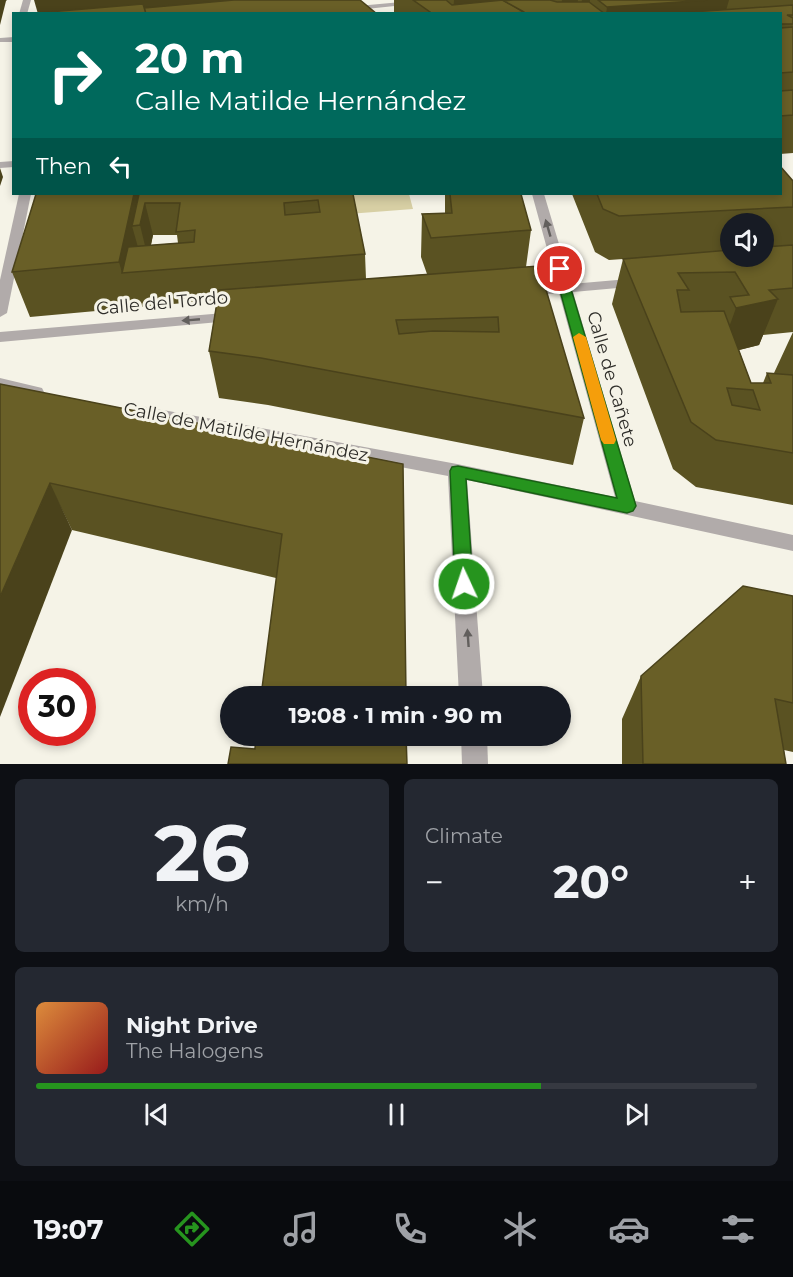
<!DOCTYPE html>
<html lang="en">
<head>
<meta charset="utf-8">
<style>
	:root { --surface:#171b24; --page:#242831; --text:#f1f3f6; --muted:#9ea1a6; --line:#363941; --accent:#26941e }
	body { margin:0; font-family:Montserrat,sans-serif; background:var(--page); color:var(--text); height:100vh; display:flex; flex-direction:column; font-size:22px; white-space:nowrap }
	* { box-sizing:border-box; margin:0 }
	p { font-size:20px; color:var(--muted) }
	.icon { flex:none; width:33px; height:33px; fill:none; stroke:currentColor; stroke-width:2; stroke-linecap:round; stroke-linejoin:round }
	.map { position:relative; height:764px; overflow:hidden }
	.drawer { display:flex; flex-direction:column; gap:15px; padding:15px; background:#0d0f14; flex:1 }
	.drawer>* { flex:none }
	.hud { position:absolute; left:12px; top:12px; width:770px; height:183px; border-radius:0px; box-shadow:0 3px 9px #0003; background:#00695c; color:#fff; overflow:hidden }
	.fabs { position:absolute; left:720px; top:213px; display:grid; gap:12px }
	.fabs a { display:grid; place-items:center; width:54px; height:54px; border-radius:50%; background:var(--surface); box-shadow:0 3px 9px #0003; font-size:30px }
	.speed { position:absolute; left:18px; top:668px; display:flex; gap:12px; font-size:30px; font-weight:700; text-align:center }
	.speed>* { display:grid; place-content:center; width:78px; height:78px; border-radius:50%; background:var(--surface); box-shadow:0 3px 9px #0003; line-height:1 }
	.speed .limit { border:9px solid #d22; background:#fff; color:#111 }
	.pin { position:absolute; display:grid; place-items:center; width:51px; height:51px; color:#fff; margin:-26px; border:3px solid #fff; border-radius:50%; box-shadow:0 2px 6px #0007 }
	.me { position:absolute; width:66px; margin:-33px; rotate:357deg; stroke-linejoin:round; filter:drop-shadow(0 0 4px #0008) }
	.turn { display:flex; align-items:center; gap:21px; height:126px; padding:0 24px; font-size:27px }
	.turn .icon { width:78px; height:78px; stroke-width:2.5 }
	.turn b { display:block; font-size:42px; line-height:51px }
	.then { display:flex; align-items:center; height:57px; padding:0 24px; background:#0003; gap:12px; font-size:22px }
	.big { font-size:45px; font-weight:700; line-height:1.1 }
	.drawer .card { flex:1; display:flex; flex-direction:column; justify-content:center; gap:9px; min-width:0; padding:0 21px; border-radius:9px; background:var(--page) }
	.drawer .dial { align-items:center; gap:0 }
	.dial b { font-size:78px; line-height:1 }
	.song { display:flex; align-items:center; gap:18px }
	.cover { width:72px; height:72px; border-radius:9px; background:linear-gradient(135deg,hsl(30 70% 55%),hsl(0 70% 35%)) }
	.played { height:6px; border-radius:3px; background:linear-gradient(90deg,var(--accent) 70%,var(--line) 70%) }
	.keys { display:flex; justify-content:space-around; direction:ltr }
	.heat { display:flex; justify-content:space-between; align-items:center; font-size:33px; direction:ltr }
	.drawer .tiles { flex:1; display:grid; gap:15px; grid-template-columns:1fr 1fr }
	.card:last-child { grid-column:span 2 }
	.trip { position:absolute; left:220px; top:686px; width:351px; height:60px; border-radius:30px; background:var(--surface); box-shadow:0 3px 9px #0003; font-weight:700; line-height:60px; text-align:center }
	.dock { display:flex; height:96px; justify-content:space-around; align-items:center; background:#090b0e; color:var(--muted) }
	.dock .icon { width:42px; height:42px }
	.dock .current { color:var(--accent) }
	.dock b { font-size:27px; color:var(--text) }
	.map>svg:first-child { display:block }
</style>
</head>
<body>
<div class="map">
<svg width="793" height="764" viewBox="0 0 793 764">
	<rect width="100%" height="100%" fill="#f5f3e7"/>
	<path fill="#d7cfa4" d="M 164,194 L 409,194 L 413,209 L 206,225 Z"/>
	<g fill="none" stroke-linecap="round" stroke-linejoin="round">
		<g fill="#b1abaa" fill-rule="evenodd">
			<path d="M 23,0 L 31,0 L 27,14 L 19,14 Z"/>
			<path d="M 423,0 L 452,0 L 347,11 L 343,9 L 347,7 Z"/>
			<path d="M 14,37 L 14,42 L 0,42 L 0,38 Z"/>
			<path d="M 14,161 L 14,167 L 0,168 L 0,162 Z"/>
			<path d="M 19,194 L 31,194 L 7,313 L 0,317 L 0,280 Z"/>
			<path d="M 532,194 L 544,194 L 571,284 L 640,278 L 647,282 L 640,286 L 573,292 L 635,501 L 793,535 L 793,551 L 467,480 L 483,696 L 459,696 L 448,476 L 141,418 L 135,416 L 132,412 L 135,408 L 141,406 L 457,464 L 615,497 L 559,293 L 525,296 L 518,292 L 525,288 L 557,285 Z"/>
			<path d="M 236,312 L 243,317 L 241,320 L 0,342 L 0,332 Z"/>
			<path d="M 0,378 L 42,388 L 44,392 L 42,396 L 36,398 L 0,390 Z"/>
			<path d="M 461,735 L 487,735 L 488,764 L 462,764 Z"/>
		</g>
	</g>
	<g fill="#5a5222" fill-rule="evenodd">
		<path d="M 394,0 L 793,0 L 793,153 L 780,154 L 780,14 L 394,14 Z"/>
		<path d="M 793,181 L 793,505 L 696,487 L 673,469 L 612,304 L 623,259 L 637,258 L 609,260 L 595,252 L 572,194 L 780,194 ZM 730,224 L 764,224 L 764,256 L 730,256 ZM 793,332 L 774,373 L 767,373 L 763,383 L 751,383 L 739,350 L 759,345 L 763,335 Z"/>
		<path d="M 36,194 L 353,194 L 365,254 L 366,279 L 427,274 L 421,257 L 422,214 L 445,213 L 445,194 L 521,194 L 531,230 L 526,267 L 584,418 L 573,465 L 268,405 L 219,398 L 209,351 L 217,300 L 30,317 L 12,272 ZM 153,235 L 177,235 L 178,243 L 151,245 Z"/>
		<path d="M 0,384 L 403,464 L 276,578 L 72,530 Z"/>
		<path d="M 793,596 L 793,752 L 784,750 L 786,764 L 622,764 L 622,719 L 641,676 Z"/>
	</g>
	<g fill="#4a421b">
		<path d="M 0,0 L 7,0 L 6,1 L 0,25 Z"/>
		<path d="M 34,0 L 298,0 L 38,14 Z"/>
		<path d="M 454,0 L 533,0 L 524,14 L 453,14 Z"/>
		<path d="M 562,0 L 578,0 L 577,6 L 560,11 Z"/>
		<path d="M 582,0 L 590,0 L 589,7 L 580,9 Z"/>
		<path d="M 706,0 L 729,0 L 725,14 L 606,14 L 607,7 Z"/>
		<path d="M 0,168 L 3,177 L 0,186 Z"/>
		<path d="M 134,194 L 139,194 L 145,203 L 153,235 L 148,258 L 140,225 L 132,226 L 141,258 L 122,273 L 119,262 Z"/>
		<path d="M 778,299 L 759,345 L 719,355 L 736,308 Z"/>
		<path d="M 50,483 L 72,530 L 0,717 L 0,597 Z"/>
	</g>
	<g fill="#695f27" stroke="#4a421b" stroke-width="1.5" fill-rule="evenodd">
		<path d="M 234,0 L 360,0 L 377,14 L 146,14 L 144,8 Z"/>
		<path d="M 413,0 L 446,0 L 452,5 L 503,0 L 524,12 L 508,14 L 433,14 Z"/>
		<path d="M 513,0 L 550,0 L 557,2 L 589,2 L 605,14 L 524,14 L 524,12 L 504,1 Z"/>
		<path d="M 598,0 L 708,0 L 607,7 Z"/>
		<path d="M 143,4 L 146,14 L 37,13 Z"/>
		<path d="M 793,5 L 793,15 L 787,15 L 793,18 L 793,24 L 780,24 L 780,14 L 662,14 Z"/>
		<path d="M 793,27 L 793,72 L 780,73 L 780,28 Z"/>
		<path d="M 793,90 L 793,115 L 780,116 L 780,91 Z"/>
		<path d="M 780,166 L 793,181 L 793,207 L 619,216 L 603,209 L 597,194 L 780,194 Z"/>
		<path d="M 36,194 L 134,194 L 119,262 L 12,272 Z"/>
		<path d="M 139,194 L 353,194 L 365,254 L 122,273 L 128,247 L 194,242 L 195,230 L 176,232 L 180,203 L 145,203 L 140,225 L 132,226 ZM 318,200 L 320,212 L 285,215 L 284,203 Z"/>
		<path d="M 450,194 L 521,194 L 531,230 L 431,238 L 422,214 L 452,213 Z"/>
		<path d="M 793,245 L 793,288 L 769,290 L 778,299 L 736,308 L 730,297 L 749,295 L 735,272 L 678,273 L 689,290 L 677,290 L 681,312 L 724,311 L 751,383 L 771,383 L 767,373 L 793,375 L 793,453 L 716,440 L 691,422 L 623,259 L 730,250 L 730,256 L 764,256 L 764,247 ZM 727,388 L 753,390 L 760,410 L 732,405 Z"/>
		<path d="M 539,266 L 584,418 L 261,358 L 209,351 L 219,290 ZM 498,317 L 499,332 L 433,331 L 399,334 L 396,320 Z"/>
		<path d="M 0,384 L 403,464 L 406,696 L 261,696 L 282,534 L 50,483 L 0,597 Z"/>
		<path d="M 743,586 L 793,596 L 793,703 L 775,699 L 786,764 L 643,764 L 641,676 Z"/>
		<path d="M 256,735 L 406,735 L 407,764 L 228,764 L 231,747 L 255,749 Z"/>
	</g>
	<defs><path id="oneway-solid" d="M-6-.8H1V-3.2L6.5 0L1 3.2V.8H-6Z" transform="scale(1.5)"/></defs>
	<g fill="#625f5d">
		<use href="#oneway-solid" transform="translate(548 228) rotate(-106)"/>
		<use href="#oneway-solid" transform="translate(191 320) rotate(175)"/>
		<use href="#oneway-solid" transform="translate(468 638) rotate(-94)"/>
	</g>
	<path fill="#26941e" stroke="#196014" stroke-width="1.5" d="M 560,266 L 565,269 L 636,506 L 633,511 L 627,513 L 466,479 L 473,584 L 470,589 L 464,591 L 458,589 L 455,584 L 450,471 L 452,467 L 458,466 L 617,498 L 554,269 Z"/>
	<path fill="#f59e0b" d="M 579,333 L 586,337 L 616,440 L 614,444 L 604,444 L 601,440 L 573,337 Z"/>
	<g text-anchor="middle" stroke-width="6" stroke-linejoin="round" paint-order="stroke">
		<g font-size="18" fill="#2e2d29" stroke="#f5f3e7">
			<text transform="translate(162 303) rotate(-5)" y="6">Calle del Tordo</text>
			<text transform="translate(612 379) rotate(74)" y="6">Calle de Cañete</text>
			<text transform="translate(246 432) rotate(11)" y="6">Calle de Matilde Hernández</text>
		</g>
	</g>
</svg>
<div class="fabs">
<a><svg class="icon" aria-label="sound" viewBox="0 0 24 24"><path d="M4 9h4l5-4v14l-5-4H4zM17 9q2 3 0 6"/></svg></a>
</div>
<div class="speed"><div class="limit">30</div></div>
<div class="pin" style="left:560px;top:269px;background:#d93025"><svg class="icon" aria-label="arrive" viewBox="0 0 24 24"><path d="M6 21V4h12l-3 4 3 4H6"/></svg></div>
<svg class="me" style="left:464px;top:584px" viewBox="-20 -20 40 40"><circle r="17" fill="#26941e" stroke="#fff" stroke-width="3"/><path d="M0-11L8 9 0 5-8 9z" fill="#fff"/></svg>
<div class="trip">19:08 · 1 min · 90 m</div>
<div class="hud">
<div class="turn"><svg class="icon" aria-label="right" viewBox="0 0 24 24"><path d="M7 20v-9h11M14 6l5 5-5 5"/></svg><div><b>20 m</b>Calle Matilde Hernández</div></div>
<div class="then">Then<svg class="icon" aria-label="left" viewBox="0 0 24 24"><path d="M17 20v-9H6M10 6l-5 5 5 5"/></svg></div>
</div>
</div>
<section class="drawer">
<div class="tiles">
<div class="card dial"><b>26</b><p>km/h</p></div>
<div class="card"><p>Climate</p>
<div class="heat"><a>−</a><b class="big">20°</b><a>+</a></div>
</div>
<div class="card">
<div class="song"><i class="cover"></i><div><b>Night Drive</b><p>The Halogens</p></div></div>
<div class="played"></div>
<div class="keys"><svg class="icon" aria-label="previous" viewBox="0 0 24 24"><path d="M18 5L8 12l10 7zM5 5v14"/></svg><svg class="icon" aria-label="pause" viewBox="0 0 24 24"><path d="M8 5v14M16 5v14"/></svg><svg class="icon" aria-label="next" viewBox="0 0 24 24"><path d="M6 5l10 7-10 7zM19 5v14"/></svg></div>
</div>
</div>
</section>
<nav class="dock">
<b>19:07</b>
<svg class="icon current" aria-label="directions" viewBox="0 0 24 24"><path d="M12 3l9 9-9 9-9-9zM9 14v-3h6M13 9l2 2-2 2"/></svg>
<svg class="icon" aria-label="music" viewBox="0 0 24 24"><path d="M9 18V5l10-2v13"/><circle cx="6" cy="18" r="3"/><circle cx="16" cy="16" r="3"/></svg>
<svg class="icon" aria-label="phone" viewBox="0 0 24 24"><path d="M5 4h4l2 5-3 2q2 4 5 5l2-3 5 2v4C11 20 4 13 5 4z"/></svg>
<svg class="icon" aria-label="climate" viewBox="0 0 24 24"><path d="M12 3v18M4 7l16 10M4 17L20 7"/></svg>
<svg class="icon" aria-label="car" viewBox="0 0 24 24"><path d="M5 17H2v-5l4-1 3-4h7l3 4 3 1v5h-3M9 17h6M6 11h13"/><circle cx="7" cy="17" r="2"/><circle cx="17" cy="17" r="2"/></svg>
<svg class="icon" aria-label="filters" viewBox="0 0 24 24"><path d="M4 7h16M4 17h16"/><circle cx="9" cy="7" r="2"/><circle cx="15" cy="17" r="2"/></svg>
</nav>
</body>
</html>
